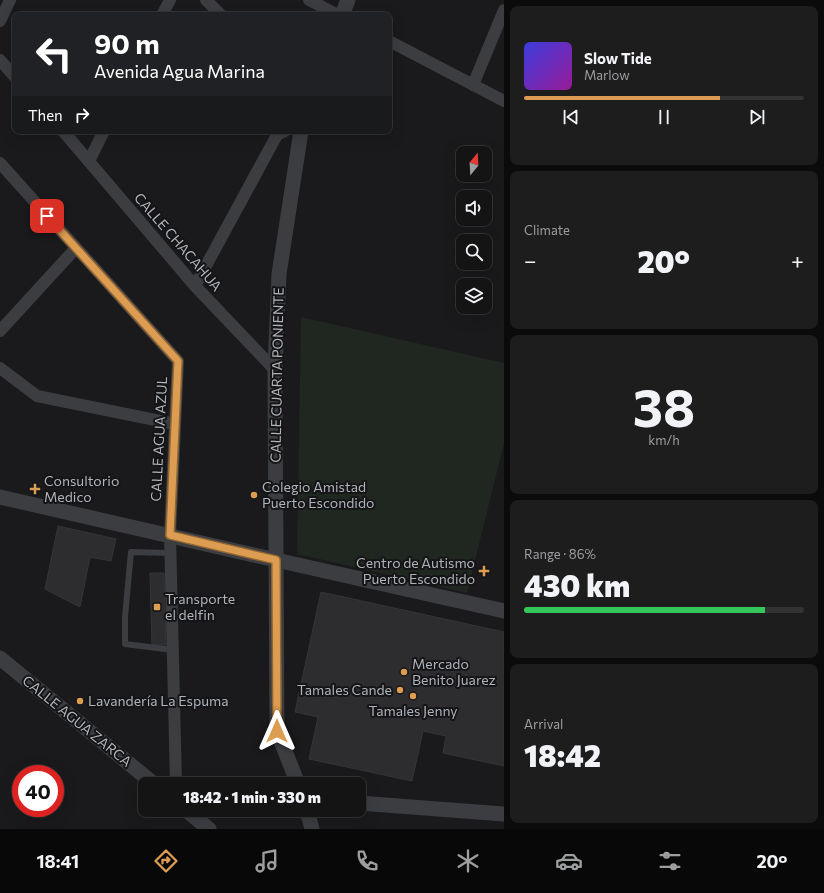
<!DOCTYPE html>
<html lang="en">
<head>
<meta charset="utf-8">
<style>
	:root { --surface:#141415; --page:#1d1d1e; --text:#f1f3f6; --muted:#9d9ea0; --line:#333334; --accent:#dc9c51 }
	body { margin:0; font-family:Commissioner,sans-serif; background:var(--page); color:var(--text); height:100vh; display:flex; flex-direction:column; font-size:15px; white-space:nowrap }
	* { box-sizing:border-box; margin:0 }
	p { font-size:13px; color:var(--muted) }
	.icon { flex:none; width:22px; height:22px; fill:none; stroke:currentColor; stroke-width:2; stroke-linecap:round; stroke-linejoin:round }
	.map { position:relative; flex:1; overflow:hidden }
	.drawer { display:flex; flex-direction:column; gap:6px; padding:6px; background:#0b0b0c; width:320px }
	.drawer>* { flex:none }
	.guide { position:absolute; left:12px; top:12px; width:380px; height:122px; border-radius:8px; box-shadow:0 4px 16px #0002,0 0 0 1px var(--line); background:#202124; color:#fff; overflow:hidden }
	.needle { width:26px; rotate:18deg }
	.tools { position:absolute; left:456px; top:146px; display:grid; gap:8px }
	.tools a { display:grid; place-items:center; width:36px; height:36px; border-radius:8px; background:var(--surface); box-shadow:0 4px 16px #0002,0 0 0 1px var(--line); font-size:20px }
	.speed { position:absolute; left:12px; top:765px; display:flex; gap:8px; font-size:20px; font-weight:700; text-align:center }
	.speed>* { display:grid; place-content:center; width:52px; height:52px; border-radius:50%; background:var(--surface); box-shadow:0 4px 16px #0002,0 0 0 1px var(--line); line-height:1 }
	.speed .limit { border:6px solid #d22; background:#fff; color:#111 }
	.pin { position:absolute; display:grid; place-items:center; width:34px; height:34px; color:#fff; margin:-17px; border-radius:8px; box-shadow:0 2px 6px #0006 }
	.me { position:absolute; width:44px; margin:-22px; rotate:0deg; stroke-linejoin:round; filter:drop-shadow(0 0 3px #0008) }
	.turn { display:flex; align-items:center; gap:14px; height:84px; padding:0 16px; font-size:18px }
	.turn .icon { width:52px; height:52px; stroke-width:2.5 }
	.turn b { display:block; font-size:28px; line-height:34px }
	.then { display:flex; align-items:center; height:38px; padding:0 16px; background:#0003; gap:8px; font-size:15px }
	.big { font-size:30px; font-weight:800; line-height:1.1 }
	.drawer .card { flex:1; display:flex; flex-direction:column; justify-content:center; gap:6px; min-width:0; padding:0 14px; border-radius:8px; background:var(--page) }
	.drawer .dial { align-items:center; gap:0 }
	.dial b { font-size:52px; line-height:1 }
	.song { display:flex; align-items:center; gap:12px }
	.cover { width:48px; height:48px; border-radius:6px; background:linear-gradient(135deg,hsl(240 70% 55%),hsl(300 70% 35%)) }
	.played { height:4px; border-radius:2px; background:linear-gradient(90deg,var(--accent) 70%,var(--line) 70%) }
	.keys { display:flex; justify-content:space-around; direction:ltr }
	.heat { display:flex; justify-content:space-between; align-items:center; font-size:22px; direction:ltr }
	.charge { height:6px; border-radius:3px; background:linear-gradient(90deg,#34c759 86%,var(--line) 0) }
	.trip { position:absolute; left:138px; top:777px; width:228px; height:40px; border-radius:8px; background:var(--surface); box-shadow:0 4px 16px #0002,0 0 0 1px var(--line); font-weight:800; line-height:40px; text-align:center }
	.dock { display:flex; height:64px; justify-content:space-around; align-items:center; background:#080808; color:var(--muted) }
	.dock .icon { width:28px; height:28px }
	.dock .on { color:var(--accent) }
	.dock b { font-size:18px; color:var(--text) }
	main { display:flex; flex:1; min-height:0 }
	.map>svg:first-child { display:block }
</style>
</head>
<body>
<main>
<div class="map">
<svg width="504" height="829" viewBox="0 0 504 829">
	<rect width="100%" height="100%" fill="#1a1a1c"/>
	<path fill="#202620" d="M 301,317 L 504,363 L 504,443 L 467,593 L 297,554 Z"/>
	<g fill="#2d2d2f" stroke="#343537">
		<path d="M 58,526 L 116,539 L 111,561 L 90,557 L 80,607 L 45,589 Z"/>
		<path d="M 150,573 L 164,573 L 166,645 L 152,645 Z"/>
		<path d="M 321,592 L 504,632 L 504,766 L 443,753 L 446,736 L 423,731 L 412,781 L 309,759 L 318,717 L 295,712 Z"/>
	</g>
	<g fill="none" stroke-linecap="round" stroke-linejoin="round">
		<path stroke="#3b3d40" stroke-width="6" d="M 170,553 L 131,552 L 125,617 L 125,644 L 173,650"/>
		<g stroke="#3b3d40" stroke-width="12">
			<path d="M 206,0 L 221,15"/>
			<path d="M 309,0 L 338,15"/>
			<path d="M 162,15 L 170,0"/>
			<path d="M 0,21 L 10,0"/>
			<path d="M 389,41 L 504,101"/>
			<path d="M 0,60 L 15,77"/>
			<path d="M 473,85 L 504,10"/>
			<path d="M 63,131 L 195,286 L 275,370"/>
			<path d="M 89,161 L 104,131"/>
			<path d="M 0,163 L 178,361 L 170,535 L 176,784"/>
			<path d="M 195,286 L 277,135 L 285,131"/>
			<path d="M 0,331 L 76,248"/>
			<path d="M 0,368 L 37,396 L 175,424"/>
		</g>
		<g stroke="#3b3d40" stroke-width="15">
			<path d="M 342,15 L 348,0"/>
			<path d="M 0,497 L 276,560 L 504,611"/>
			<path d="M 0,658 L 154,784"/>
			<path d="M 298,784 L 277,731 L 275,370 L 279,274 L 301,131"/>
			<path d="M 359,803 L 504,814"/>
			<path d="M 186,810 L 209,829"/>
			<path d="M 307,810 L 312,829"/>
		</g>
	</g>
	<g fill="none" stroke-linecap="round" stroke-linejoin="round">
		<defs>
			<path id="route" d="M 47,216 L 178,361 L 170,535 L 276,560 L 277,731"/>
		</defs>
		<use href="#route" stroke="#8f6535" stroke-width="10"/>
		<use href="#route" stroke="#dc9c51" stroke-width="7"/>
	</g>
	<g fill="#dc9c51" stroke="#151517" stroke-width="1.5">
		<path d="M33 483h4v4h4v4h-4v4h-4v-4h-4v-4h4z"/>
		<circle cx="254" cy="495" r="4"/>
		<path d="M482 565h4v4h4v4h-4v4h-4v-4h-4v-4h4z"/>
		<rect x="153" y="603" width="8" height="8" rx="2"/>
		<circle cx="404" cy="672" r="4"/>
		<circle cx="400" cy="690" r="4"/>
		<circle cx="413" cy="696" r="4"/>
		<circle cx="80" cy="701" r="4"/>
	</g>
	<g text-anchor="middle" stroke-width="4" stroke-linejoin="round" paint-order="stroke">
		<g font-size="14" fill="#aeb3b9" stroke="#151517">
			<text transform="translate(178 242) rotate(49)" y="5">CALLE CHACAHUA</text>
			<text transform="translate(277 375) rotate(-89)" y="5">CALLE CUARTA PONIENTE</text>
			<text transform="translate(159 439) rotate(-87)" y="5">CALLE AGUA AZUL</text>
			<text transform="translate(77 721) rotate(39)" y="5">CALLE AGUA ZARCA</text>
		</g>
		<g font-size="14" fill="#aeb3b9" stroke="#151517" text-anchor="start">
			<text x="44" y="486">Consultorio<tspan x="44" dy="16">Medico</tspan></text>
			<text x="262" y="492">Colegio Amistad<tspan x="262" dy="16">Puerto Escondido</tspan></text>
			<text x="475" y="568" text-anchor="end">Centro de Autismo<tspan x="475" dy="16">Puerto Escondido</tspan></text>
			<text x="165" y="604">Transporte<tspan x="165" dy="16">el delfin</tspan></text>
			<text x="412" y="669">Mercado<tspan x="412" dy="16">Benito Juarez</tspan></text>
			<text x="392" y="695" text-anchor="end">Tamales Cande</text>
			<text x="88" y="706">Lavandería La Espuma</text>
			<text x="413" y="716" text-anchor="middle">Tamales Jenny</text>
		</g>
	</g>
</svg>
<div class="tools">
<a><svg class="needle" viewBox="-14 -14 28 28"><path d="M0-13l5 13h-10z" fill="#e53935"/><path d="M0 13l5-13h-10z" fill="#9d9ea0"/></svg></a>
<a><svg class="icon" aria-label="sound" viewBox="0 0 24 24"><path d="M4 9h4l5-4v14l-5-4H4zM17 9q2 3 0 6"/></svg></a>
<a><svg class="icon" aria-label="search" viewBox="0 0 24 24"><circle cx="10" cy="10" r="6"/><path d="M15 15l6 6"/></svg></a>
<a><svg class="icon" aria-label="layers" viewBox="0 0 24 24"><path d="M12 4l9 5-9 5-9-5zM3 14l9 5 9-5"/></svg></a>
</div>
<div class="speed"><div class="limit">40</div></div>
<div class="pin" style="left:47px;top:216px;background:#d93025"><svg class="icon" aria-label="arrive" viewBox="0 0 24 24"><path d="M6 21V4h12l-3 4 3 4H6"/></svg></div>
<svg class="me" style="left:277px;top:731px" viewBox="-20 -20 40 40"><path d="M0-17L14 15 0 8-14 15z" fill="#dc9c51" stroke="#fff" stroke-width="4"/></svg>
<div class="trip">18:42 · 1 min · 330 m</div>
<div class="guide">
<div class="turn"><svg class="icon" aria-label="left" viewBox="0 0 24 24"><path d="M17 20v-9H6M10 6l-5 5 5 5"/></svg><div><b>90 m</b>Avenida Agua Marina</div></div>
<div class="then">Then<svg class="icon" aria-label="right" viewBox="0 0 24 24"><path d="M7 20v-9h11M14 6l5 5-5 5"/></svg></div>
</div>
</div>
<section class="drawer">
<div class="card">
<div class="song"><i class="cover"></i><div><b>Slow Tide</b><p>Marlow</p></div></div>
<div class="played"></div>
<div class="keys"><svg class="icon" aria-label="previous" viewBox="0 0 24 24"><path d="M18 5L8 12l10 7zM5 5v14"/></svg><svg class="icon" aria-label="pause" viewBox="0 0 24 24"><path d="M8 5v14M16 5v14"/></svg><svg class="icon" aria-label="next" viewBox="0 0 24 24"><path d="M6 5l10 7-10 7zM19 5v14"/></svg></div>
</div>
<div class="card"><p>Climate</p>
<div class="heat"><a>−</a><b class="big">20°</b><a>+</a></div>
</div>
<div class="card dial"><b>38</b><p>km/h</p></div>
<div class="card"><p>Range · 86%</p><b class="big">430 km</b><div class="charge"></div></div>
<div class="card"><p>Arrival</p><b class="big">18:42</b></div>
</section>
</main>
<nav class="dock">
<b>18:41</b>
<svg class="icon on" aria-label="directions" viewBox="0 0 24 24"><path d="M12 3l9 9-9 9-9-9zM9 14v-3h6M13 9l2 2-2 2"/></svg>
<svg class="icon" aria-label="music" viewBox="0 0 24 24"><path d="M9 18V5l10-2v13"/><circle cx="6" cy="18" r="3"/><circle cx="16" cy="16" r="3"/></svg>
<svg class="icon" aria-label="phone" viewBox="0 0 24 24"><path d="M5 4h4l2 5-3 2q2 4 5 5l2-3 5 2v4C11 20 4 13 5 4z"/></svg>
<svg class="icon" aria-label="climate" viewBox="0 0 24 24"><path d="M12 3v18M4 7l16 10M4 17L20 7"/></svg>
<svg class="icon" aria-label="car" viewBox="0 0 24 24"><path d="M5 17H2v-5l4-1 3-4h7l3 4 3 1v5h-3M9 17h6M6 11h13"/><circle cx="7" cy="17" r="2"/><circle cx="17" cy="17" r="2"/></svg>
<svg class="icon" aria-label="filters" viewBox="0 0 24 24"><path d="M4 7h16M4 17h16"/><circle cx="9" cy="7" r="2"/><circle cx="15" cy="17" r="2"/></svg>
<b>20°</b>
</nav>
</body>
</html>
